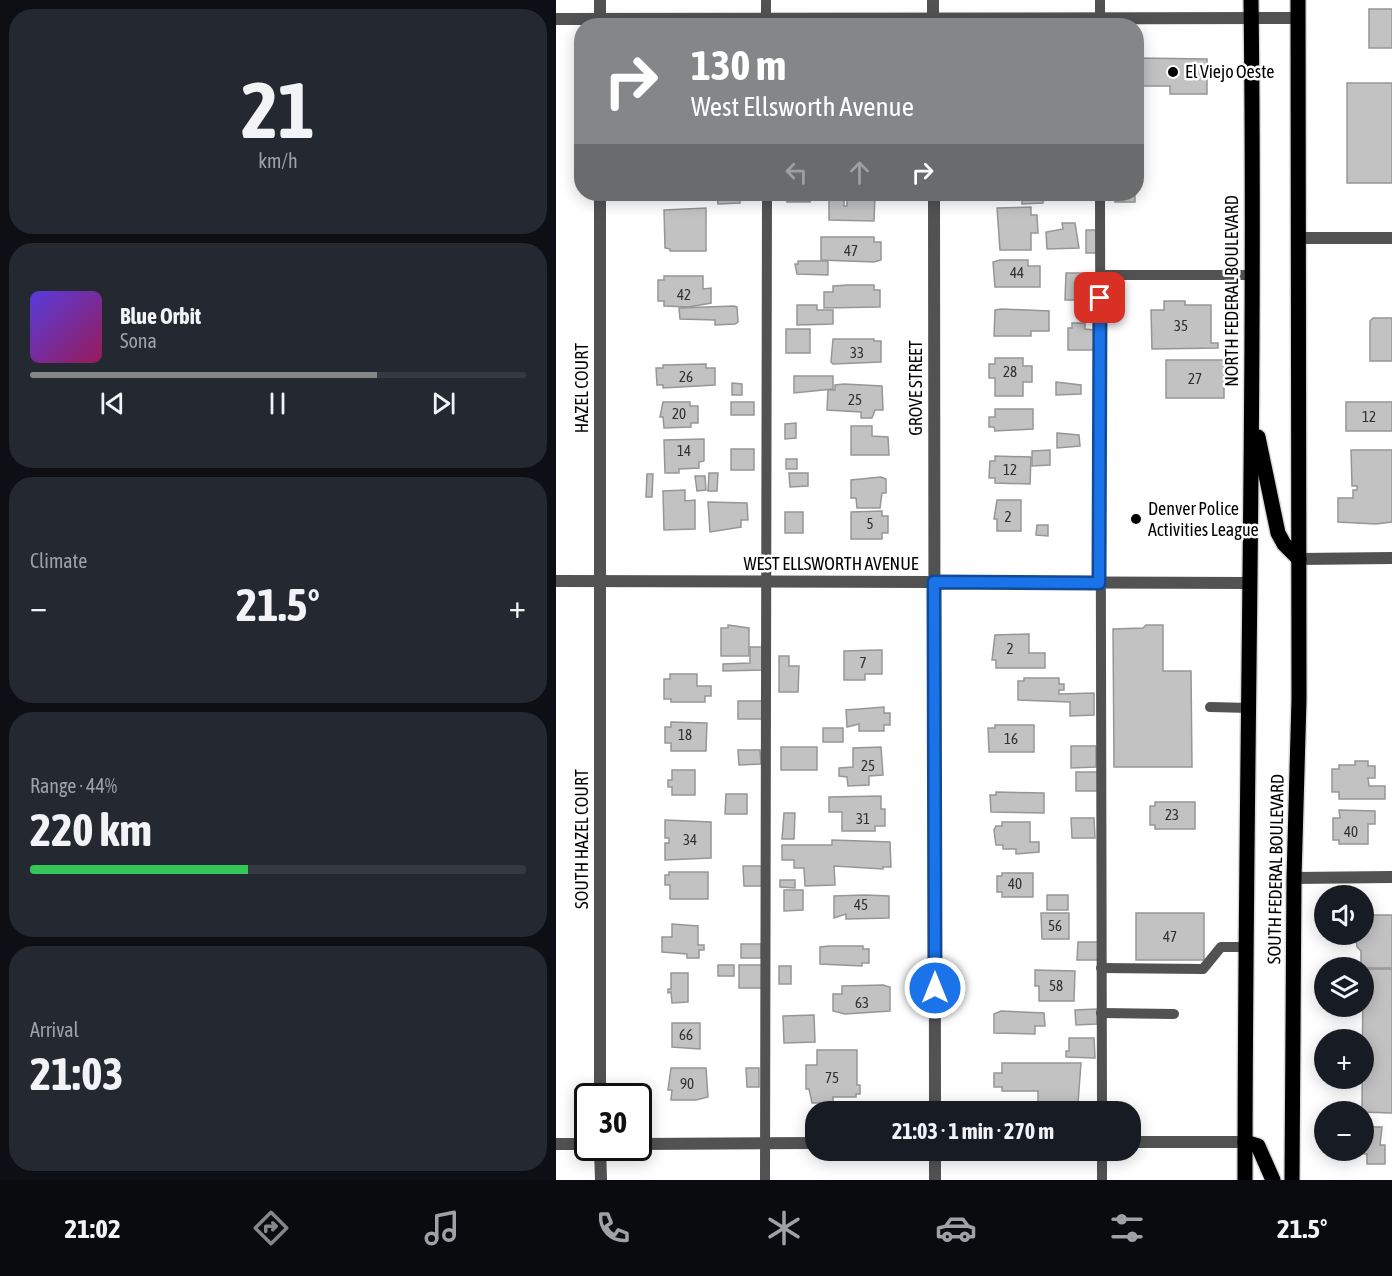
<!DOCTYPE html>
<html lang="en">
<head>
<meta charset="utf-8">
<style>
	:root { --surface:#171b24; --page:#242831; --text:#f1f3f6; --muted:#9ea1a6; --line:#363941; --accent:#858687 }
	body { margin:0; font-family:"Asap Condensed",sans-serif; background:var(--page); color:var(--text); height:100vh; display:flex; flex-direction:column; font-size:22px; white-space:nowrap }
	* { box-sizing:border-box; margin:0 }
	p { font-size:20px; color:var(--muted) }
	.icon { flex:none; width:33px; height:33px; fill:none; stroke:currentColor; stroke-width:2; stroke-linecap:round; stroke-linejoin:round }
	.map { position:relative; flex:1; overflow:hidden }
	.sheet { display:flex; flex-direction:column; gap:9px; padding:9px; background:#0d0f14; width:556px }
	.sheet>* { flex:none }
	.hud { position:absolute; left:18px; top:18px; width:570px; height:183px; border-radius:24px; box-shadow:0 3px 15px #0003; background:#858687; color:#fff; overflow:hidden }
	.controls { position:absolute; left:758px; top:885px; display:grid; gap:12px }
	.controls a { display:grid; place-items:center; width:60px; height:60px; border-radius:50%; background:var(--surface); box-shadow:0 3px 15px #0003; font-size:30px }
	.speed { position:absolute; left:18px; top:1083px; display:flex; gap:12px; font-size:30px; font-weight:700; text-align:center }
	.speed>* { display:grid; place-content:center; width:78px; height:78px; border-radius:50%; background:var(--surface); box-shadow:0 3px 15px #0003; line-height:1 }
	.speed .limit { border:3px solid #111; border-radius:9px; background:#fff; color:#111 }
	.pin { position:absolute; display:grid; place-items:center; width:51px; height:51px; color:#fff; margin:-26px; border-radius:12px; box-shadow:0 3px 9px #0006 }
	.me { position:absolute; width:66px; margin:-33px; rotate:0deg; stroke-linejoin:round; filter:drop-shadow(0 0 4px #0008) }
	.turn { display:flex; align-items:center; gap:21px; height:126px; padding:0 18px; font-size:27px }
	.turn .icon { width:78px; height:78px; stroke-width:2.5 }
	.turn b { display:block; font-size:42px; line-height:51px }
	.lanes { display:flex; align-items:center; height:57px; padding:0 18px; background:#0003; justify-content:center; gap:30px; direction:ltr }
	.lanes .off { opacity:.35 }
	.big { font-size:45px; font-weight:700; line-height:1.1 }
	.sheet .card { flex:1; display:flex; flex-direction:column; justify-content:center; gap:9px; min-width:0; padding:0 21px; border-radius:24px; background:var(--page) }
	.sheet .dial { align-items:center; gap:0 }
	.dial b { font-size:78px; line-height:1 }
	.song { display:flex; align-items:center; gap:18px }
	.cover { width:72px; height:72px; border-radius:9px; background:linear-gradient(135deg,hsl(250 70% 55%),hsl(330 70% 35%)) }
	.played { height:6px; border-radius:3px; background:linear-gradient(90deg,var(--accent) 70%,var(--line) 70%) }
	.keys { display:flex; justify-content:space-around; direction:ltr }
	.heat { display:flex; justify-content:space-between; align-items:center; font-size:33px; direction:ltr }
	.charge { height:9px; border-radius:4px; background:linear-gradient(90deg,#34c759 44%,var(--line) 0) }
	.trip { position:absolute; left:249px; top:1101px; width:336px; height:60px; border-radius:24px; background:var(--surface); box-shadow:0 3px 15px #0003; font-weight:700; line-height:60px; text-align:center }
	.menu { display:flex; height:96px; justify-content:space-around; align-items:center; background:#090b0e; color:var(--muted) }
	.menu .icon { width:42px; height:42px }
	.menu .selected { color:var(--accent) }
	.menu b { font-size:27px; color:var(--text) }
	main { display:flex; flex:1; min-height:0 }
	.map>svg:first-child { display:block }
</style>
</head>
<body>
<main>
<section class="sheet">
<div class="card dial"><b>21</b><p>km/h</p></div>
<div class="card">
<div class="song"><i class="cover"></i><div><b>Blue Orbit</b><p>Sona</p></div></div>
<div class="played"></div>
<div class="keys"><svg class="icon" aria-label="previous" viewBox="0 0 24 24"><path d="M18 5L8 12l10 7zM5 5v14"/></svg><svg class="icon" aria-label="pause" viewBox="0 0 24 24"><path d="M8 5v14M16 5v14"/></svg><svg class="icon" aria-label="next" viewBox="0 0 24 24"><path d="M6 5l10 7-10 7zM19 5v14"/></svg></div>
</div>
<div class="card"><p>Climate</p>
<div class="heat"><a>−</a><b class="big">21.5°</b><a>+</a></div>
</div>
<div class="card"><p>Range · 44%</p><b class="big">220 km</b><div class="charge"></div></div>
<div class="card"><p>Arrival</p><b class="big">21:03</b></div>
</section>
<div class="map">
<svg width="836" height="1180" viewBox="0 0 836 1180">
	<rect width="100%" height="100%" fill="#fff"/>
	<g fill="#c2c2c2" stroke="#969696" stroke-width="1.5">
		<rect x="813" y="9" width="23" height="39"/>
		<path d="M 582,58 L 651,59 L 651,94 L 614,94 L 614,86 L 582,86 Z"/>
		<rect x="791" y="83" width="45" height="100"/>
		<path d="M 161,194 L 183,194 L 184,203 L 162,204 Z"/>
		<path d="M 222,194 L 254,194 L 254,202 L 231,202 L 231,196 L 222,196 Z"/>
		<path d="M 291,194 L 319,194 L 318,221 L 273,220 L 273,199 L 288,199 L 288,206 L 291,206 Z"/>
		<path d="M 439,194 L 487,194 L 487,203 L 466,204 L 466,194 Z"/>
		<path d="M 560,194 L 579,195 L 579,202 L 559,202 Z"/>
		<path d="M 475,207 L 475,215 L 481,215 L 482,233 L 475,233 L 475,250 L 444,250 L 441,208 Z"/>
		<path d="M 150,208 L 150,251 L 114,251 L 114,249 L 109,248 L 108,210 Z"/>
		<path d="M 506,223 L 519,223 L 523,248 L 491,249 L 490,232 L 507,229 Z"/>
		<rect x="530" y="230" width="12" height="23"/>
		<path d="M 265,237 L 318,237 L 318,242 L 325,242 L 325,260 L 318,262 L 265,260 Z"/>
		<path d="M 444,260 L 472,260 L 472,266 L 484,266 L 484,287 L 439,287 L 437,262 Z"/>
		<path d="M 242,261 L 272,261 L 272,275 L 241,274 L 239,264 L 242,264 Z"/>
		<path d="M 510,273 L 530,273 L 530,287 L 537,287 L 537,296 L 531,296 L 531,300 L 509,300 Z"/>
		<path d="M 108,276 L 147,276 L 147,289 L 155,288 L 155,303 L 133,307 L 108,306 L 108,301 L 102,301 L 102,280 L 108,280 Z"/>
		<path d="M 292,285 L 318,285 L 318,290 L 324,290 L 324,307 L 268,308 L 268,292 L 277,292 L 277,286 Z"/>
		<path d="M 608,301 L 629,301 L 629,305 L 655,305 L 655,343 L 662,343 L 662,348 L 596,349 L 595,310 L 608,310 Z"/>
		<path d="M 241,305 L 261,305 L 261,310 L 277,310 L 277,324 L 241,325 Z"/>
		<path d="M 178,306 L 181,307 L 182,322 L 179,324 L 159,325 L 159,320 L 124,319 L 123,308 Z"/>
		<path d="M 446,309 L 493,311 L 493,331 L 475,331 L 475,336 L 438,336 L 439,310 Z"/>
		<path d="M 817,318 L 836,318 L 836,361 L 814,361 L 814,321 Z"/>
		<path d="M 516,323 L 529,323 L 529,329 L 539,330 L 539,350 L 512,350 L 512,328 L 516,328 Z"/>
		<rect x="230" y="329" width="24" height="24"/>
		<path d="M 277,339 L 318,339 L 318,341 L 325,341 L 325,362 L 277,364 L 275,362 Z"/>
		<path d="M 439,358 L 467,358 L 467,366 L 476,366 L 476,382 L 467,382 L 467,396 L 439,396 L 439,378 L 433,378 L 433,364 L 439,364 Z"/>
		<rect x="610" y="360" width="58" height="38"/>
		<path d="M 150,364 L 150,368 L 159,368 L 159,385 L 107,388 L 107,385 L 101,385 L 100,368 L 107,368 L 107,365 Z"/>
		<path d="M 238,376 L 277,376 L 277,389 L 238,393 Z"/>
		<path d="M 500,382 L 525,385 L 525,394 L 500,395 Z"/>
		<path d="M 176,383 L 186,384 L 186,395 L 176,395 Z"/>
		<path d="M 288,384 L 326,386 L 327,410 L 319,410 L 316,418 L 305,418 L 305,412 L 271,410 L 272,390 L 279,390 L 279,385 Z"/>
		<path d="M 107,402 L 134,402 L 134,406 L 142,406 L 142,423 L 135,423 L 135,427 L 108,428 L 107,417 L 104,417 Z"/>
		<rect x="175" y="402" width="23" height="13"/>
		<rect x="790" y="402" width="46" height="29"/>
		<path d="M 439,409 L 477,409 L 477,429 L 439,431 L 438,427 L 433,427 L 433,417 L 439,417 Z"/>
		<path d="M 240,423 L 240,438 L 229,439 L 229,424 Z"/>
		<path d="M 295,426 L 316,426 L 316,436 L 332,437 L 333,455 L 295,455 Z"/>
		<path d="M 501,433 L 523,435 L 524,446 L 501,448 Z"/>
		<path d="M 148,439 L 148,461 L 143,462 L 143,468 L 123,469 L 123,473 L 109,473 L 108,440 Z"/>
		<rect x="175" y="449" width="23" height="21"/>
		<path d="M 494,450 L 494,465 L 476,466 L 476,451 Z"/>
		<path d="M 795,450 L 836,450 L 836,522 L 820,524 L 782,522 L 782,498 L 797,498 L 797,490 L 801,490 L 801,486 L 796,486 Z"/>
		<path d="M 439,456 L 475,457 L 474,484 L 439,483 L 439,478 L 433,478 L 434,461 L 439,461 Z"/>
		<rect x="230" y="459" width="11" height="10"/>
		<path d="M 153,473 L 162,473 L 161,491 L 152,491 Z"/>
		<path d="M 233,473 L 252,473 L 252,486 L 234,487 Z"/>
		<path d="M 91,474 L 97,474 L 96,497 L 90,497 Z"/>
		<path d="M 139,476 L 149,476 L 150,490 L 141,491 Z"/>
		<path d="M 325,477 L 330,479 L 330,493 L 326,493 L 324,508 L 301,508 L 300,498 L 295,498 L 295,480 Z"/>
		<path d="M 129,490 L 129,501 L 139,500 L 139,529 L 108,530 L 107,491 Z"/>
		<path d="M 441,500 L 465,500 L 465,531 L 441,531 L 441,519 L 438,519 Z"/>
		<path d="M 152,502 L 191,503 L 192,520 L 185,520 L 185,527 L 154,532 Z"/>
		<path d="M 326,511 L 326,516 L 332,516 L 332,533 L 326,533 L 326,539 L 295,539 L 295,512 Z"/>
		<rect x="229" y="512" width="18" height="21"/>
		<path d="M 481,525 L 492,525 L 492,536 L 480,535 Z"/>
		<path d="M 172,625 L 193,628 L 193,656 L 165,656 L 165,628 L 172,628 Z"/>
		<path d="M 590,625 L 607,625 L 607,671 L 635,671 L 636,767 L 558,767 L 557,629 L 587,628 Z"/>
		<path d="M 473,634 L 473,653 L 489,653 L 489,668 L 440,668 L 440,660 L 436,660 L 439,635 Z"/>
		<path d="M 194,647 L 208,647 L 209,670 L 167,671 L 167,664 L 194,663 Z"/>
		<path d="M 323,650 L 326,650 L 326,674 L 309,674 L 309,680 L 288,680 L 288,651 Z"/>
		<path d="M 223,656 L 233,656 L 233,666 L 243,666 L 242,692 L 223,692 Z"/>
		<path d="M 114,674 L 141,674 L 141,686 L 155,686 L 155,696 L 149,696 L 149,702 L 115,702 L 115,699 L 108,699 L 108,679 L 114,679 Z"/>
		<path d="M 468,678 L 503,678 L 503,684 L 508,684 L 508,690 L 503,690 L 503,694 L 538,693 L 538,715 L 514,716 L 514,702 L 462,700 L 462,681 L 468,681 Z"/>
		<rect x="182" y="701" width="24" height="18"/>
		<path d="M 328,707 L 328,713 L 334,713 L 334,725 L 328,725 L 328,731 L 303,731 L 303,724 L 291,727 L 290,710 Z"/>
		<path d="M 115,722 L 151,723 L 150,751 L 115,751 L 115,743 L 109,743 L 109,727 L 115,727 Z"/>
		<path d="M 439,725 L 478,725 L 478,752 L 433,752 L 432,728 L 439,728 Z"/>
		<rect x="267" y="728" width="20" height="14"/>
		<path d="M 515,746 L 540,746 L 540,767 L 515,768 Z"/>
		<rect x="225" y="747" width="36" height="23"/>
		<path d="M 325,747 L 327,775 L 313,776 L 313,785 L 292,786 L 291,777 L 283,776 L 283,768 L 297,767 L 297,748 Z"/>
		<path d="M 182,750 L 204,750 L 205,764 L 183,765 Z"/>
		<path d="M 799,761 L 812,761 L 812,766 L 819,766 L 819,778 L 812,778 L 813,786 L 829,786 L 829,799 L 783,799 L 783,792 L 776,792 L 776,769 L 783,769 L 783,765 L 799,765 Z"/>
		<path d="M 116,770 L 139,770 L 139,795 L 116,795 L 116,787 L 112,787 L 112,780 L 116,780 Z"/>
		<rect x="520" y="772" width="22" height="19"/>
		<path d="M 440,792 L 488,793 L 488,813 L 435,812 L 434,795 L 440,795 Z"/>
		<path d="M 170,794 L 191,794 L 191,814 L 169,814 Z"/>
		<path d="M 325,796 L 325,809 L 329,809 L 329,826 L 319,826 L 319,831 L 286,831 L 286,812 L 273,812 L 273,797 Z"/>
		<path d="M 599,802 L 639,802 L 639,829 L 599,829 L 599,825 L 594,825 L 594,806 L 599,806 Z"/>
		<path d="M 783,810 L 819,811 L 819,824 L 812,824 L 812,844 L 783,844 L 783,840 L 777,840 L 777,818 L 784,818 Z"/>
		<path d="M 228,813 L 239,813 L 238,839 L 226,839 Z"/>
		<path d="M 515,818 L 538,818 L 539,838 L 516,838 Z"/>
		<path d="M 109,820 L 155,822 L 155,858 L 109,860 L 109,843 L 113,843 L 113,838 L 109,838 Z"/>
		<path d="M 446,822 L 474,822 L 474,842 L 483,842 L 483,852 L 460,854 L 460,849 L 447,849 L 447,845 L 440,845 L 438,830 L 440,826 L 446,826 Z"/>
		<path d="M 276,840 L 334,842 L 335,867 L 327,867 L 327,869 L 278,866 L 279,885 L 249,886 L 248,868 L 238,868 L 238,860 L 226,860 L 226,845 L 276,845 Z"/>
		<path d="M 187,866 L 209,866 L 210,886 L 188,886 Z"/>
		<path d="M 113,872 L 152,872 L 152,899 L 114,899 L 114,885 L 109,885 L 109,875 L 113,875 Z"/>
		<path d="M 446,873 L 477,873 L 477,897 L 446,897 L 446,892 L 441,892 L 441,876 L 446,876 Z"/>
		<path d="M 224,880 L 239,880 L 239,888 L 224,887 Z"/>
		<path d="M 228,890 L 247,890 L 247,910 L 228,911 Z"/>
		<path d="M 309,895 L 333,896 L 333,918 L 290,919 L 290,914 L 278,918 L 278,896 Z"/>
		<rect x="491" y="895" width="21" height="15"/>
		<path d="M 485,913 L 513,913 L 513,939 L 486,939 Z"/>
		<rect x="580" y="913" width="68" height="47"/>
		<path d="M 807,915 L 836,915 L 836,968 L 805,968 L 805,951 L 801,947 L 800,939 L 802,934 L 807,934 Z"/>
		<path d="M 116,924 L 142,926 L 142,945 L 148,945 L 148,950 L 143,950 L 143,958 L 131,958 L 131,954 L 106,952 L 106,937 L 116,937 Z"/>
		<path d="M 522,942 L 542,942 L 542,960 L 521,960 Z"/>
		<rect x="185" y="944" width="20" height="14"/>
		<path d="M 273,946 L 307,946 L 307,949 L 313,949 L 313,963 L 306,963 L 306,966 L 264,964 L 264,947 Z"/>
		<rect x="162" y="965" width="16" height="11"/>
		<rect x="183" y="965" width="24" height="23"/>
		<rect x="223" y="966" width="12" height="18"/>
		<path d="M 807,969 L 836,969 L 836,1113 L 806,1112 Z"/>
		<path d="M 479,970 L 519,971 L 518,1001 L 483,1001 L 483,986 L 479,986 Z"/>
		<path d="M 115,973 L 132,973 L 132,1002 L 116,1003 L 115,992 L 112,993 L 112,989 L 115,989 Z"/>
		<path d="M 327,985 L 334,987 L 334,1011 L 289,1014 L 277,1011 L 277,994 L 286,994 L 286,986 Z"/>
		<path d="M 541,1009 L 541,1024 L 520,1025 L 519,1010 Z"/>
		<path d="M 445,1011 L 488,1013 L 489,1026 L 479,1026 L 479,1034 L 438,1033 L 438,1014 Z"/>
		<path d="M 258,1015 L 259,1042 L 228,1043 L 227,1016 Z"/>
		<path d="M 116,1023 L 144,1023 L 144,1049 L 116,1047 Z"/>
		<path d="M 513,1038 L 538,1038 L 539,1058 L 510,1057 L 510,1051 L 513,1051 Z"/>
		<path d="M 261,1050 L 301,1050 L 301,1085 L 304,1085 L 304,1094 L 300,1094 L 300,1097 L 277,1097 L 277,1103 L 256,1103 L 253,1089 L 250,1089 L 250,1065 L 261,1065 Z"/>
		<path d="M 446,1063 L 525,1063 L 522,1103 L 482,1105 L 482,1091 L 446,1091 L 446,1087 L 438,1087 L 438,1073 L 446,1073 Z"/>
		<path d="M 115,1068 L 150,1068 L 152,1097 L 140,1100 L 115,1100 L 116,1090 L 112,1090 Z"/>
		<path d="M 190,1068 L 203,1068 L 203,1087 L 191,1087 Z"/>
		<path d="M 807,1127 L 826,1127 L 824,1145 L 829,1145 L 829,1164 L 811,1164 L 811,1154 L 790,1153 L 790,1150 L 807,1150 Z"/>
	</g>
	<g fill="none" stroke-linecap="round" stroke-linejoin="round">
		<defs>
			<g id="primary">
				<path d="M 702,437 L 722,533 L 728,544 L 743,559"/>
				<path d="M 689,1142 L 702,1146 L 717,1180"/>
				<path d="M 689,1180 C 689,787 700,393 695,0"/>
				<path d="M 736,1180 L 738,878 L 743,699 L 742,0"/>
			</g>
		</defs>
		<use href="#primary" stroke="#dbdbdb" stroke-width="18"/>
		<g stroke="#525252" stroke-width="10">
			<path d="M 210,26 L 210,0"/>
			<path d="M 544,26 L 544,0"/>
			<path d="M 544,194 L 546,1112"/>
			<path d="M 544,275 L 696,275"/>
			<path d="M 654,707 L 694,708"/>
			<path d="M 545,968 L 647,969 L 665,947 L 689,947"/>
			<path d="M 545,1013 L 618,1014"/>
			<path d="M 546,1150 L 546,1180"/>
			<path d="M 209,1180 L 211,194"/>
		</g>
		<g stroke="#525252" stroke-width="12">
			<path d="M 377,0 L 377,26"/>
			<path d="M 44,26 L 44,0"/>
			<path d="M 44,194 L 44,1096"/>
			<path d="M 378,194 L 379,1112"/>
			<path d="M 741,238 L 836,238"/>
			<path d="M 743,559 L 836,558"/>
			<path d="M 0,581 L 695,583"/>
			<path d="M 738,878 L 836,877"/>
			<path d="M 574,1142 L 689,1142"/>
			<path d="M 0,1144 L 32,1144"/>
			<path d="M 82,1144 L 260,1143"/>
			<path d="M 44,1148 L 45,1180"/>
			<path d="M 379,1150 L 379,1180"/>
		</g>
		<path stroke="#525252" stroke-width="12" d="M 0,19 L 742,18"/>
		<use href="#primary" stroke="#000" stroke-width="15"/>
	</g>
	<g fill="none" stroke-linecap="round" stroke-linejoin="round">
		<defs>
			<path id="route" d="M 379,988 L 378,582 L 543,583 L 544,298"/>
		</defs>
		<use href="#route" stroke="#114b97" stroke-width="15"/>
		<use href="#route" stroke="#1a73e8" stroke-width="10"/>
	</g>
	<g fill="#000" stroke="#fff" stroke-width="2">
		<circle cx="617" cy="72" r="6"/>
		<circle cx="580" cy="519" r="6"/>
	</g>
	<g text-anchor="middle" stroke-width="5" stroke-linejoin="round" paint-order="stroke">
		<g font-size="15" fill="#303030">
			<text x="295" y="256">47</text>
			<text x="461" y="278">44</text>
			<text x="128" y="300">42</text>
			<text x="625" y="331">35</text>
			<text x="301" y="358">33</text>
			<text x="454" y="377">28</text>
			<text x="130" y="382">26</text>
			<text x="639" y="384">27</text>
			<text x="299" y="405">25</text>
			<text x="123" y="419">20</text>
			<text x="813" y="422">12</text>
			<text x="128" y="456">14</text>
			<text x="454" y="475">12</text>
			<text x="452" y="522">2</text>
			<text x="314" y="529">5</text>
			<text x="454" y="654">2</text>
			<text x="307" y="668">7</text>
			<text x="129" y="740">18</text>
			<text x="455" y="744">16</text>
			<text x="312" y="771">25</text>
			<text x="616" y="820">23</text>
			<text x="307" y="824">31</text>
			<text x="795" y="837">40</text>
			<text x="134" y="845">34</text>
			<text x="459" y="889">40</text>
			<text x="305" y="910">45</text>
			<text x="499" y="931">56</text>
			<text x="614" y="942">47</text>
			<text x="500" y="991">58</text>
			<text x="306" y="1008">63</text>
			<text x="130" y="1040">66</text>
			<text x="276" y="1083">75</text>
			<text x="131" y="1089">90</text>
		</g>
		<g font-size="18" fill="#000" stroke="#fff" text-anchor="start">
			<text x="629" y="78">El Viejo Oeste</text>
			<text x="592" y="515">Denver Police<tspan x="592" dy="21">Activities League</tspan></text>
		</g>
		<g font-size="18" fill="#000" stroke="#fff">
			<text transform="translate(676 291) rotate(-90)" y="6">NORTH FEDERAL BOULEVARD</text>
			<text transform="translate(26 388) rotate(-90)" y="6">HAZEL COURT</text>
			<text transform="translate(360 388) rotate(-90)" y="6">GROVE STREET</text>
			<text x="275" y="570">WEST ELLSWORTH AVENUE</text>
			<text transform="translate(26 839) rotate(-90)" y="6">SOUTH HAZEL COURT</text>
			<text transform="translate(720 869) rotate(-89)" y="6">SOUTH FEDERAL BOULEVARD</text>
		</g>
	</g>
</svg>
<div class="controls">
<a><svg class="icon" aria-label="sound" viewBox="0 0 24 24"><path d="M4 9h4l5-4v14l-5-4H4zM17 9q2 3 0 6"/></svg></a>
<a><svg class="icon" aria-label="layers" viewBox="0 0 24 24"><path d="M12 4l9 5-9 5-9-5zM3 14l9 5 9-5"/></svg></a>
<a>+</a>
<a>−</a>
</div>
<div class="speed"><div class="limit">30</div></div>
<div class="pin" style="left:544px;top:298px;background:#d93025"><svg class="icon" aria-label="arrive" viewBox="0 0 24 24"><path d="M6 21V4h12l-3 4 3 4H6"/></svg></div>
<svg class="me" style="left:379px;top:988px" viewBox="-20 -20 40 40"><circle r="17" fill="#1a73e8" stroke="#fff" stroke-width="3"/><path d="M0-11L8 9 0 5-8 9z" fill="#fff"/></svg>
<div class="trip">21:03 · 1 min · 270 m</div>
<div class="hud">
<div class="turn"><svg class="icon" aria-label="right" viewBox="0 0 24 24"><path d="M7 20v-9h11M14 6l5 5-5 5"/></svg><div><b>130 m</b>West Ellsworth Avenue</div></div>
<div class="lanes"><svg class="icon off" aria-label="left" viewBox="0 0 24 24"><path d="M17 20v-9H6M10 6l-5 5 5 5"/></svg><svg class="icon off" aria-label="ahead" viewBox="0 0 24 24"><path d="M12 20V5M6 11l6-6 6 6"/></svg><svg class="icon" aria-label="right" viewBox="0 0 24 24"><path d="M7 20v-9h11M14 6l5 5-5 5"/></svg></div>
</div>
</div>
</main>
<nav class="menu">
<b>21:02</b>
<svg class="icon selected" aria-label="directions" viewBox="0 0 24 24"><path d="M12 3l9 9-9 9-9-9zM9 14v-3h6M13 9l2 2-2 2"/></svg>
<svg class="icon" aria-label="music" viewBox="0 0 24 24"><path d="M9 18V5l10-2v13"/><circle cx="6" cy="18" r="3"/><circle cx="16" cy="16" r="3"/></svg>
<svg class="icon" aria-label="phone" viewBox="0 0 24 24"><path d="M5 4h4l2 5-3 2q2 4 5 5l2-3 5 2v4C11 20 4 13 5 4z"/></svg>
<svg class="icon" aria-label="climate" viewBox="0 0 24 24"><path d="M12 3v18M4 7l16 10M4 17L20 7"/></svg>
<svg class="icon" aria-label="car" viewBox="0 0 24 24"><path d="M5 17H2v-5l4-1 3-4h7l3 4 3 1v5h-3M9 17h6M6 11h13"/><circle cx="7" cy="17" r="2"/><circle cx="17" cy="17" r="2"/></svg>
<svg class="icon" aria-label="filters" viewBox="0 0 24 24"><path d="M4 7h16M4 17h16"/><circle cx="9" cy="7" r="2"/><circle cx="15" cy="17" r="2"/></svg>
<b>21.5°</b>
</nav>
</body>
</html>
